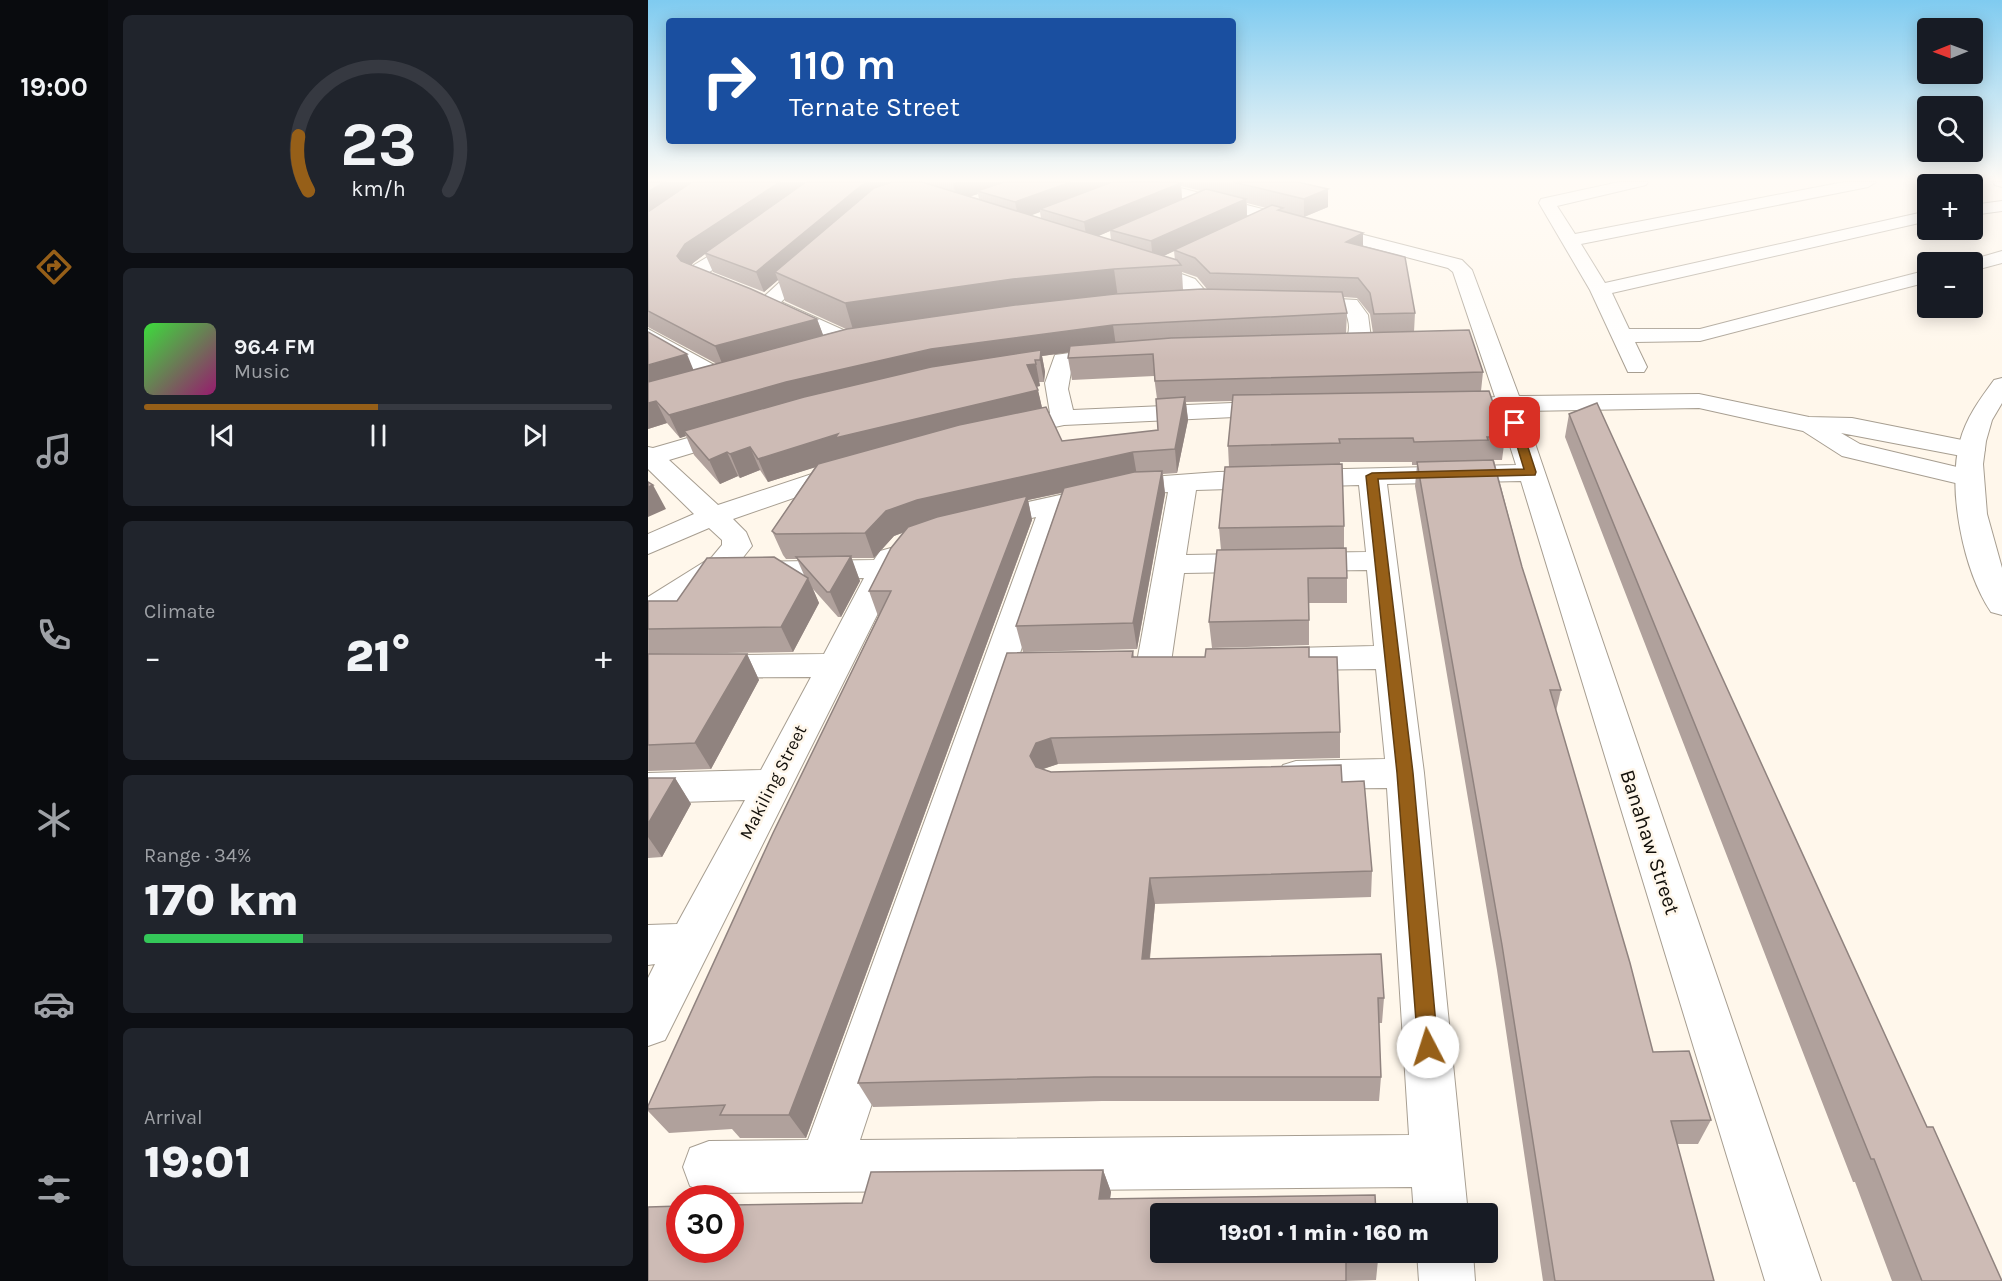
<!DOCTYPE html>
<html lang="en">
<head>
<meta charset="utf-8">
<style>
	:root { --surface:#171b24; --page:#20242c; --text:#f1f3f6; --muted:#9ea1a6; --line:#363941; --accent:#965f18 }
	body { margin:0; font-family:Karla,sans-serif; background:var(--page); color:var(--text); height:100vh; display:flex; flex-direction:column; font-size:22px; white-space:nowrap }
	* { box-sizing:border-box; margin:0 }
	p { font-size:20px; color:var(--muted) }
	.icon { flex:none; width:33px; height:33px; fill:none; stroke:currentColor; stroke-width:2; stroke-linecap:round; stroke-linejoin:round }
	.map { position:relative; flex:1; overflow:hidden }
	.panel { display:flex; flex-direction:column; gap:15px; padding:15px; background:#0d0f14; width:540px }
	.panel>* { flex:none }
	.banner { position:absolute; left:18px; top:18px; width:570px; height:126px; border-radius:6px; box-shadow:0 3px 15px #0003; background:#1a4fa0; color:#fff; overflow:hidden }
	.needle { width:39px; rotate:269deg }
	.fabs { position:absolute; left:1269px; top:18px; display:grid; gap:12px }
	.fabs a { display:grid; place-items:center; width:66px; height:66px; border-radius:6px; background:var(--surface); box-shadow:0 3px 15px #0003; font-size:30px }
	.speed { position:absolute; left:18px; top:1185px; display:flex; gap:12px; font-size:30px; font-weight:700; text-align:center }
	.speed>* { display:grid; place-content:center; width:78px; height:78px; border-radius:50%; background:var(--surface); box-shadow:0 3px 15px #0003; line-height:1 }
	.speed .limit { border:9px solid #d22; background:#fff; color:#111 }
	.pin { position:absolute; display:grid; place-items:center; width:51px; height:51px; color:#fff; margin:-26px; border-radius:12px; box-shadow:0 3px 9px #0006 }
	.me { position:absolute; width:66px; margin:-33px; rotate:355deg; stroke-linejoin:round; filter:drop-shadow(0 0 4px #0008) }
	.turn { display:flex; align-items:center; gap:21px; height:126px; padding:0 24px; font-size:27px }
	.turn .icon { width:78px; height:78px; stroke-width:2.5 }
	.turn b { display:block; font-size:42px; line-height:51px }
	.big { font-size:45px; font-weight:800; line-height:1.1 }
	.panel .widget { flex:1; display:flex; flex-direction:column; justify-content:center; gap:9px; min-width:0; padding:0 21px; border-radius:9px; background:var(--page) }
	.panel .dial { align-items:center; gap:0 }
	.dial svg { height:156px; overflow:visible; fill:none; stroke:var(--line); stroke-width:7; stroke-linecap:round; text-anchor:middle }
	.dial text { fill:var(--text); stroke:none }
	.song { display:flex; align-items:center; gap:18px }
	.cover { width:72px; height:72px; border-radius:9px; background:linear-gradient(135deg,hsl(120 70% 55%),hsl(320 70% 35%)) }
	.played { height:6px; border-radius:3px; background:linear-gradient(90deg,var(--accent) 50%,var(--line) 50%) }
	.keys { display:flex; justify-content:space-around; direction:ltr }
	.heat { display:flex; justify-content:space-between; align-items:center; font-size:33px; direction:ltr }
	.charge { height:9px; border-radius:4px; background:linear-gradient(90deg,#34c759 34%,var(--line) 0) }
	.trip { position:absolute; left:502px; top:1203px; width:348px; height:60px; border-radius:6px; background:var(--surface); box-shadow:0 3px 15px #0003; font-weight:800; line-height:60px; text-align:center }
	main { display:flex; flex:1; min-height:0 }
	.tabs { display:flex; flex-direction:column; width:108px; justify-content:space-around; align-items:center; background:#090b0e; color:var(--muted) }
	.tabs .icon { width:42px; height:42px }
	.tabs .active { color:var(--accent) }
	.tabs b { font-size:27px; color:var(--text) }
	.map>svg:first-child { display:block }
</style>
</head>
<body>
<main>
<nav class="tabs">
<b>19:00</b>
<svg class="icon active" aria-label="directions" viewBox="0 0 24 24"><path d="M12 3l9 9-9 9-9-9zM9 14v-3h6M13 9l2 2-2 2"/></svg>
<svg class="icon" aria-label="music" viewBox="0 0 24 24"><path d="M9 18V5l10-2v13"/><circle cx="6" cy="18" r="3"/><circle cx="16" cy="16" r="3"/></svg>
<svg class="icon" aria-label="phone" viewBox="0 0 24 24"><path d="M5 4h4l2 5-3 2q2 4 5 5l2-3 5 2v4C11 20 4 13 5 4z"/></svg>
<svg class="icon" aria-label="climate" viewBox="0 0 24 24"><path d="M12 3v18M4 7l16 10M4 17L20 7"/></svg>
<svg class="icon" aria-label="car" viewBox="0 0 24 24"><path d="M5 17H2v-5l4-1 3-4h7l3 4 3 1v5h-3M9 17h6M6 11h13"/><circle cx="7" cy="17" r="2"/><circle cx="17" cy="17" r="2"/></svg>
<svg class="icon" aria-label="filters" viewBox="0 0 24 24"><path d="M4 7h16M4 17h16"/><circle cx="9" cy="7" r="2"/><circle cx="15" cy="17" r="2"/></svg>
</nav>
<section class="panel">
<div class="widget dial"><svg viewBox="0 0 100 80">
<path d="M14 69A42 42 0 1 1 86 69"/>
<path d="M14 69A42 42 0 0 1 9 41" stroke="#965f18"/>
<text x="50" y="56" font-size="32" font-weight="700">23</text>
<text x="50" y="72" font-size="11">km/h</text>
</svg></div>
<div class="widget">
<div class="song"><i class="cover"></i><div><b>96.4 FM</b><p>Music</p></div></div>
<div class="played"></div>
<div class="keys"><svg class="icon" aria-label="previous" viewBox="0 0 24 24"><path d="M18 5L8 12l10 7zM5 5v14"/></svg><svg class="icon" aria-label="pause" viewBox="0 0 24 24"><path d="M8 5v14M16 5v14"/></svg><svg class="icon" aria-label="next" viewBox="0 0 24 24"><path d="M6 5l10 7-10 7zM19 5v14"/></svg></div>
</div>
<div class="widget"><p>Climate</p>
<div class="heat"><a>−</a><b class="big">21°</b><a>+</a></div>
</div>
<div class="widget"><p>Range · 34%</p><b class="big">170 km</b><div class="charge"></div></div>
<div class="widget"><p>Arrival</p><b class="big">19:01</b></div>
</section>
<div class="map">
<svg width="1354" height="1281" viewBox="0 0 1354 1281">
	<rect width="100%" height="100%" fill="#fff7eb"/>
	<g fill="none" stroke-linecap="round" stroke-linejoin="round">
		<defs>
			<g id="minor">
				<path d="M 482,182 L 509,182 L 814,260 L 824,270 L 871,396 L 1051,394 L 1161,417 L 1204,418 L 1324,442 L 1333,444 L 1337,450 L 1333,456 L 1324,458 L 1193,433 L 1212,444 L 1330,472 L 1333,478 L 1330,484 L 1320,486 L 1194,456 L 1155,431 L 1051,408 L 876,411 L 1173,1281 L 1117,1281 L 873,481 L 739,484 L 776,773 L 820,1214 L 766,1214 L 764,1187 L 61,1193 L 42,1186 L 35,1167 L 42,1148 L 61,1141 L 160,1140 L 388,517 L 340,528 L 330,525 L 326,519 L 330,513 L 489,478 L 570,472 L 868,465 L 851,411 L 833,409 L 830,404 L 833,399 L 847,397 L 805,272 L 800,268 L 484,185 ZM 711,485 L 718,552 L 538,555 L 548,490 ZM 520,492 L 489,662 L 494,670 L 506,673 L 518,670 L 523,662 L 536,573 L 719,570 L 726,646 L 645,648 L 633,651 L 628,659 L 633,667 L 645,670 L 728,669 L 737,759 L 648,761 L 635,765 L 629,775 L 635,785 L 648,789 L 739,788 L 761,1135 L 212,1140 L 419,510 L 489,494 Z"/>
				<path d="M 971,182 L 1000,182 L 998,185 L 909,206 L 927,234 L 1196,182 L 1228,182 L 1220,187 L 933,244 L 957,283 L 1280,211 L 1280,221 L 964,293 L 981,329 L 1052,329 L 1280,270 L 1280,282 L 1052,341 L 987,342 L 999,367 L 996,372 L 980,372 L 942,290 L 891,203 L 893,199 Z"/>
				<path d="M 1345,182 L 1354,182 L 1354,187 L 1347,185 Z"/>
				<path d="M 1354,201 L 1354,211 L 1324,215 L 1324,205 Z"/>
				<path d="M 98,234 L 104,235 L 107,239 L 104,243 L 60,273 L 91,285 L 94,289 L 91,293 L 77,293 L 42,279 L 39,275 L 46,265 Z"/>
				<path d="M 1354,251 L 1354,263 L 1324,271 L 1324,262 L 1316,262 Z"/>
				<path d="M 167,254 L 174,256 L 176,260 L 174,264 L 133,302 L 211,337 L 214,342 L 211,347 L 195,347 L 112,307 L 109,303 L 160,256 Z"/>
				<path d="M 492,259 L 547,279 L 566,301 L 563,305 L 519,306 L 516,302 L 519,298 L 540,295 L 533,287 L 485,269 L 482,265 Z"/>
				<path d="M 652,297 L 709,300 L 720,315 L 723,338 L 715,347 L 699,347 L 696,342 C 703,332 702,323 697,311 L 645,307 L 642,303 L 645,299 Z"/>
				<path d="M 0,329 L 79,372 L 83,377 L 79,382 L 63,382 L 0,345 Z"/>
				<path d="M 466,347 L 474,349 L 477,354 L 474,359 L 424,366 L 420,389 L 425,410 L 628,401 L 637,403 L 640,408 L 637,413 L 628,415 L 416,425 L 360,437 L 351,434 L 347,429 L 351,424 L 402,413 L 397,383 L 407,355 Z"/>
				<path d="M 85,425 L 94,428 L 98,433 L 94,438 L 21,460 L 70,505 L 200,462 L 209,464 L 213,470 L 209,476 L 85,519 L 98,532 L 104,546 L 86,569 L 11,618 L 0,621 L 0,597 L 64,557 L 74,545 L 74,540 L 61,528 L 0,554 L 0,534 L 46,514 L 0,469 L 0,447 L 5,448 Z"/>
				<path d="M 243,548 L 254,551 L 258,557 L 17,1040 L 0,1046 L 0,978 L 7,964 L 0,965 L 0,925 L 29,924 L 97,800 L 0,803 L 0,773 L 113,770 L 163,677 L 0,678 L 0,656 L 176,654 L 216,578 L 103,580 L 92,578 L 88,571 L 92,564 L 103,562 L 226,560 L 232,551 Z"/>
				<path d="M 769,1252 L 825,1252 L 827,1281 L 771,1281 Z"/>
			</g>
			<path id="tertiary" d="M 1354,378 L 1354,403 L 1344,420 L 1338,441 L 1335,464 L 1339,514 L 1354,568 L 1354,615 L 1343,612 C 1315,570 1299,489 1312,441 C 1318,418 1332,399 1346,380 Z"/>
		</defs>
		<use href="#minor" stroke="#a79e91" stroke-width="2"/>
		<use href="#tertiary" stroke="#a79e91" stroke-width="2"/>
		<use href="#minor" fill="#fff" fill-rule="evenodd"/>
		<use href="#tertiary" fill="#fff" fill-rule="evenodd"/>
	</g>
	<g fill="#b0a19c" fill-rule="evenodd">
		<path d="M 0,182 L 650,182 L 680,207 L 656,217 L 715,246 L 767,313 L 766,332 L 835,372 L 833,391 L 857,437 L 854,460 L 846,460 L 874,567 L 913,690 L 908,711 L 1005,1052 L 1063,1120 L 1050,1144 L 1029,1144 L 1066,1281 L 895,1281 L 849,970 L 767,486 L 769,465 L 764,465 L 764,462 L 692,462 L 696,526 L 696,548 L 699,578 L 699,603 L 661,603 L 661,645 L 564,648 L 561,622 L 573,550 L 571,528 L 581,467 L 580,446 L 585,401 L 538,402 L 540,420 L 529,473 L 515,474 L 517,494 L 489,649 L 375,652 L 368,626 L 414,493 L 380,500 L 384,520 L 158,1138 L 92,1138 L 84,1129 L 21,1133 L 0,1111 L 0,1106 L 230,616 L 221,591 L 257,532 L 246,536 L 226,558 L 203,558 L 212,581 L 193,617 L 190,617 L 165,589 L 171,603 L 145,652 L 1,654 L 99,654 L 111,680 L 63,769 L 0,771 L 0,601 L 29,601 L 156,575 L 149,559 L 138,559 L 135,555 L 124,531 L 167,467 L 120,482 L 112,470 L 92,478 L 90,476 L 72,484 L 46,455 L 38,436 L 32,438 L 19,423 L 0,429 L 0,403 L 46,370 L 69,364 L 0,327 ZM 533,186 L 553,191 L 534,199 ZM 330,194 L 331,199 L 321,196 ZM 599,203 L 618,208 L 599,216 ZM 392,212 L 393,218 L 383,215 ZM 462,231 L 463,240 L 450,236 ZM 526,251 L 527,260 L 515,256 ZM 57,254 L 65,272 L 116,292 L 130,280 L 137,301 L 198,329 L 175,335 L 169,319 L 43,265 L 45,263 ZM 534,272 L 549,277 L 559,289 L 535,290 ZM 695,297 L 709,298 L 722,314 L 725,333 L 698,333 L 699,313 ZM 421,352 L 420,358 L 424,380 L 506,376 L 509,399 L 510,430 L 414,441 L 394,408 L 389,387 L 392,386 L 391,382 L 396,382 L 397,372 L 394,356 Z"/>
		<path d="M 921,414 L 1279,1127 L 1354,1281 L 1244,1281 L 1207,1182 L 1205,1182 L 917,437 Z"/>
		<path d="M 485,651 L 486,657 L 661,657 L 692,732 L 692,758 L 410,764 L 395,769 L 403,772 L 694,782 L 724,871 L 723,897 L 507,904 L 502,959 L 736,998 L 734,1023 L 731,1023 L 733,1077 L 731,1101 L 454,1101 L 225,1107 L 210,1083 L 359,653 Z"/>
		<path d="M 0,778 L 27,778 L 43,804 L 14,857 L 0,858 Z"/>
		<path d="M 455,1170 L 463,1192 L 462,1198 L 730,1260 L 728,1280 L 698,1281 L 214,1203 Z"/>
	</g>
	<g fill="#90837f">
		<path d="M 16,182 L 50,182 L 0,214 L 0,192 Z"/>
		<path d="M 132,182 L 163,182 L 57,253 L 57,254 L 45,263 L 37,275 L 29,256 L 37,244 Z"/>
		<path d="M 223,182 L 263,182 L 127,272 L 130,280 L 116,292 L 108,272 L 214,185 Z"/>
		<path d="M 309,182 L 364,182 L 329,191 L 330,194 L 309,201 L 305,183 Z"/>
		<path d="M 423,182 L 472,182 L 392,209 L 392,212 L 371,220 L 367,202 Z"/>
		<path d="M 533,183 L 534,200 L 462,230 L 462,231 L 439,241 L 436,222 Z"/>
		<path d="M 680,189 L 680,207 L 656,217 L 656,199 Z"/>
		<path d="M 598,199 L 599,217 L 505,261 L 503,241 Z"/>
		<path d="M 715,233 L 715,252 L 698,242 Z"/>
		<path d="M 466,269 L 470,298 L 206,333 L 197,303 L 365,279 Z"/>
		<path d="M 169,319 L 177,340 L 76,368 L 67,346 Z"/>
		<path d="M 465,325 L 468,346 L 394,356 L 397,372 L 396,382 L 392,360 L 392,356 L 36,431 L 38,436 L 32,438 L 21,415 L 138,382 L 283,349 Z"/>
		<path d="M 39,354 L 48,376 L 0,390 L 0,365 Z"/>
		<path d="M 388,364 L 392,386 L 383,387 L 379,365 Z"/>
		<path d="M 390,390 L 395,412 L 194,459 L 120,482 L 110,459 L 190,434 Z"/>
		<path d="M 537,397 L 540,420 L 529,473 L 527,449 Z"/>
		<path d="M 8,401 L 19,423 L 0,429 L 0,403 Z"/>
		<path d="M 102,447 L 112,470 L 92,478 L 82,454 Z"/>
		<path d="M 79,452 L 90,476 L 72,484 L 61,460 Z"/>
		<path d="M 485,452 L 489,476 L 380,500 L 384,520 L 158,1138 L 141,1115 L 277,524 L 246,536 L 226,558 L 217,533 L 238,511 L 269,500 Z"/>
		<path d="M 514,471 L 517,494 L 489,649 L 485,623 Z"/>
		<path d="M 5,485 L 18,509 L 0,517 L 0,487 Z"/>
		<path d="M 203,556 L 212,581 L 193,617 L 182,592 Z"/>
		<path d="M 160,578 L 171,603 L 145,652 L 133,627 Z"/>
		<path d="M 99,654 L 111,680 L 63,769 L 47,743 Z"/>
		<path d="M 403,738 L 410,764 L 395,769 L 389,782 L 382,756 L 388,743 Z"/>
		<path d="M 27,778 L 43,804 L 14,857 L 0,837 L 0,824 Z"/>
		<path d="M 502,878 L 507,904 L 499,984 L 494,959 Z"/>
		<path d="M 455,1170 L 463,1192 L 459,1220 L 451,1199 Z"/>
	</g>
	<g fill="#cdbbb5" stroke="#90837f" stroke-width="1.5">
		<path d="M 0,182 L 16,182 L 0,192 Z"/>
		<path d="M 44,182 L 132,182 L 37,244 L 29,256 L 33,261 L 103,289 L 169,319 L 67,346 L 0,311 L 0,212 Z"/>
		<path d="M 158,182 L 223,182 L 214,185 L 108,272 L 57,253 Z"/>
		<path d="M 244,182 L 274,182 L 529,260 L 533,265 L 466,269 L 365,279 L 197,303 L 127,272 L 226,188 Z"/>
		<path d="M 356,182 L 423,182 L 367,202 L 329,191 Z"/>
		<path d="M 464,182 L 528,182 L 533,183 L 436,222 L 392,209 Z"/>
		<path d="M 585,182 L 650,182 L 680,189 L 656,199 Z"/>
		<path d="M 558,189 L 598,199 L 503,241 L 462,230 Z"/>
		<path d="M 624,205 L 635,208 L 630,210 L 715,233 L 698,242 L 757,257 L 767,313 L 726,314 L 722,293 L 710,278 L 562,273 L 547,258 L 526,250 Z"/>
		<path d="M 554,289 L 694,292 L 699,313 L 465,325 L 283,349 L 138,382 L 21,415 L 8,401 L 0,403 L 0,382 L 199,329 L 367,305 L 467,294 Z"/>
		<path d="M 821,330 L 835,372 L 507,381 L 505,354 L 420,358 L 422,346 L 523,338 Z"/>
		<path d="M 0,332 L 39,354 L 0,365 Z"/>
		<path d="M 393,350 L 392,360 L 387,360 L 388,364 L 379,365 L 390,390 L 187,438 L 190,434 L 110,459 L 102,447 L 82,454 L 79,452 L 61,460 L 36,431 L 156,397 L 283,367 Z"/>
		<path d="M 841,391 L 857,437 L 839,437 L 840,440 L 766,442 L 765,438 L 691,439 L 692,443 L 580,446 L 585,395 Z"/>
		<path d="M 537,397 L 527,449 L 485,452 L 269,500 L 238,511 L 217,533 L 128,534 L 124,531 L 170,464 L 311,425 L 398,407 L 414,441 L 510,430 L 508,399 Z"/>
		<path d="M 949,403 L 1279,1127 L 1285,1127 L 1354,1281 L 1274,1281 L 1226,1159 L 1223,1159 L 921,414 Z"/>
		<path d="M 845,460 L 874,567 L 913,690 L 902,690 L 982,963 L 1005,1052 L 1041,1051 L 1063,1120 L 1023,1121 L 1066,1281 L 907,1281 L 854,945 L 769,462 Z"/>
		<path d="M 694,464 L 696,526 L 571,528 L 577,467 Z"/>
		<path d="M 514,471 L 485,623 L 368,626 L 416,488 L 486,472 Z"/>
		<path d="M 0,482 L 5,485 L 0,487 Z"/>
		<path d="M 379,496 L 141,1115 L 72,1115 L 77,1105 L 0,1109 L 0,1106 L 125,833 L 243,591 L 221,591 L 243,548 L 260,527 L 289,517 Z"/>
		<path d="M 698,548 L 699,578 L 660,578 L 661,620 L 561,622 L 569,550 Z"/>
		<path d="M 203,556 L 182,592 L 179,592 L 148,557 Z"/>
		<path d="M 126,557 L 160,578 L 133,627 L 0,629 L 0,601 L 29,601 L 59,558 Z"/>
		<path d="M 661,647 L 661,657 L 689,657 L 692,732 L 403,738 L 388,743 L 382,756 L 388,767 L 403,772 L 693,765 L 694,782 L 716,781 L 724,871 L 502,878 L 494,959 L 733,954 L 736,998 L 730,998 L 733,1077 L 446,1077 L 210,1083 L 359,653 L 485,651 L 484,657 L 557,657 L 558,649 Z"/>
		<path d="M 0,654 L 99,654 L 47,743 L 0,745 Z"/>
		<path d="M 0,778 L 27,778 L 0,824 Z"/>
		<path d="M 455,1170 L 451,1199 L 727,1195 L 728,1214 L 513,1214 L 513,1252 L 730,1252 L 730,1260 L 698,1261 L 698,1281 L 0,1281 L 0,1207 L 32,1206 L 32,1250 L 82,1250 L 82,1205 L 214,1203 L 223,1172 Z"/>
	</g>
	<linearGradient id="sky" x2="0" y2="1"><stop stop-color="#7fcbf0"/><stop offset="0.5" stop-color="#fffbf6"/><stop offset="1" stop-color="#fffbf6" stop-opacity="0"/></linearGradient>
	<rect width="1354" height="361" fill="url(#sky)"/>
	<path fill="#965f18" stroke="#623e10" stroke-width="1.5" d="M 867,420 L 872,423 L 888,472 L 887,475 L 730,479 L 765,773 L 790,1047 L 787,1054 L 780,1057 L 773,1054 L 770,1047 L 749,773 L 718,476 L 724,473 L 876,469 L 862,423 Z"/>
	<g text-anchor="middle" stroke-width="5" stroke-linejoin="round" paint-order="stroke">
		<g font-size="18" fill="#120f0a" stroke="#fff7eb">
			<text transform="translate(125 782) rotate(-63)" y="6">Makiling Street</text>
		</g>
		<g font-size="21" fill="#120f0a" stroke="#fff7eb">
			<text transform="translate(1002 842) rotate(72)" y="7">Banahaw Street</text>
		</g>
	</g>
</svg>
<div class="fabs">
<a><svg class="needle" viewBox="-14 -14 28 28"><path d="M0-13l5 13h-10z" fill="#e53935"/><path d="M0 13l5-13h-10z" fill="#9ea1a6"/></svg></a>
<a><svg class="icon" aria-label="search" viewBox="0 0 24 24"><circle cx="10" cy="10" r="6"/><path d="M15 15l6 6"/></svg></a>
<a>+</a>
<a>−</a>
</div>
<div class="speed"><div class="limit">30</div></div>
<div class="pin" style="left:867px;top:423px;background:#d93025"><svg class="icon" aria-label="arrive" viewBox="0 0 24 24"><path d="M6 21V4h12l-3 4 3 4H6"/></svg></div>
<svg class="me" style="left:780px;top:1047px" viewBox="-20 -20 40 40"><circle r="19" fill="#fff"/><path d="M0-13L10 11 0 6-10 11z" fill="#965f18"/></svg>
<div class="trip">19:01 · 1 min · 160 m</div>
<div class="banner">
<div class="turn"><svg class="icon" aria-label="right" viewBox="0 0 24 24"><path d="M7 20v-9h11M14 6l5 5-5 5"/></svg><div><b>110 m</b>Ternate Street</div></div>
</div>
</div>
</main>
</body>
</html>
